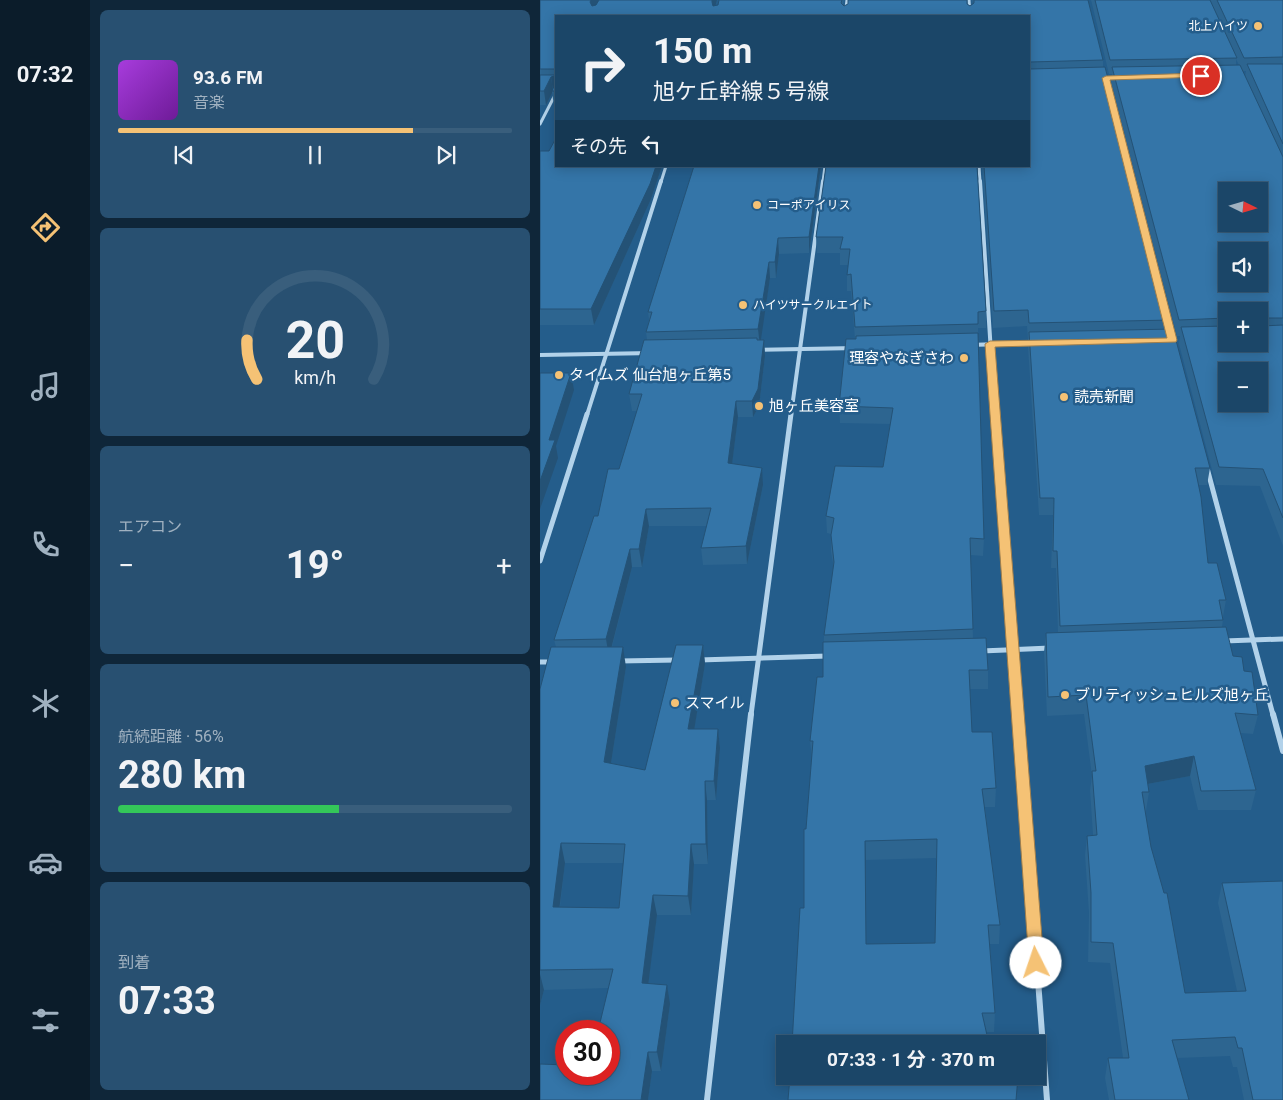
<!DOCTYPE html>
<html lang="ja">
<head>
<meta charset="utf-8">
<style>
	:root { --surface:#1b4668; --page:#285071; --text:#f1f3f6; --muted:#a0b1c0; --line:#395e7c; --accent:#f5c275 }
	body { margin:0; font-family:Roboto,"Noto Sans JP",sans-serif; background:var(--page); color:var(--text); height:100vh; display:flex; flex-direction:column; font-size:19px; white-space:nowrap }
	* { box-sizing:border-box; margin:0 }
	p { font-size:16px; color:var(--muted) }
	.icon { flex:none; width:28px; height:28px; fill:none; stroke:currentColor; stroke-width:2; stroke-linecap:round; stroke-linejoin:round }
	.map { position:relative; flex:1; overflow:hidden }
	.sheet { display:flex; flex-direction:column; gap:10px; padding:10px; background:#0f2639; width:450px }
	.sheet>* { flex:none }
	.top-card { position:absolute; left:15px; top:15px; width:475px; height:152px; border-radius:0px; box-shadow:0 2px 12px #0003,0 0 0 1px var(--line); background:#1b4668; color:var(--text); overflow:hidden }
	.needle { width:32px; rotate:95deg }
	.fabs { position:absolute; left:678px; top:182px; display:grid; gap:10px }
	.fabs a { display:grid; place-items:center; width:50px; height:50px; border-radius:0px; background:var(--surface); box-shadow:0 2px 12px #0003,0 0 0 1px var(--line); font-size:25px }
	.speed { position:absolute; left:15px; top:1020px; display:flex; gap:10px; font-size:25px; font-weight:700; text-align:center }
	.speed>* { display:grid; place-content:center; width:65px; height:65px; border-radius:50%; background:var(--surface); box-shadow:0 2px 12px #0003,0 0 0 1px var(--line); line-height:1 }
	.speed .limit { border:8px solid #d22; background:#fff; color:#111 }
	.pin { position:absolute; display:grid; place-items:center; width:42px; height:42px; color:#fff; margin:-21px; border:2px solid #fff; border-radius:50%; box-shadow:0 1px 5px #0007 }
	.me { position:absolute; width:55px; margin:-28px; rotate:356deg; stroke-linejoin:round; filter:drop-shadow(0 0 4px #0008) }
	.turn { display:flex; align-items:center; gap:18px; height:105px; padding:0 15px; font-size:22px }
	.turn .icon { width:65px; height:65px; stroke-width:2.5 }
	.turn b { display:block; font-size:35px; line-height:42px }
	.then { display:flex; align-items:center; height:48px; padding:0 15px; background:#0003; gap:10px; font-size:19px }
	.big { font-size:38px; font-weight:700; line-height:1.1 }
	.sheet .card { flex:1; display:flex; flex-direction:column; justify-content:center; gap:8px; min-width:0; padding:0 18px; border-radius:8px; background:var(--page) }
	.sheet .dial { align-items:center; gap:0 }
	.dial svg { height:130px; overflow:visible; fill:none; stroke:var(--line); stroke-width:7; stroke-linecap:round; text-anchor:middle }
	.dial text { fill:var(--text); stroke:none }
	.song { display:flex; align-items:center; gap:15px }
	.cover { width:60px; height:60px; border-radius:8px; background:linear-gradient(135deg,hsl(280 70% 55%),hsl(280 70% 35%)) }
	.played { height:5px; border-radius:2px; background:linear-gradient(90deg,var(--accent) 75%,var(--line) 75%) }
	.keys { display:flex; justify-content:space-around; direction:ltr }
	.heat { display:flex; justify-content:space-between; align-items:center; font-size:28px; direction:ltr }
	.charge { height:8px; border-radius:4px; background:linear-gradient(90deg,#34c759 56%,var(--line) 0) }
	.trip { position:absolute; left:236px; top:1035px; width:270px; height:50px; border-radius:0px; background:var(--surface); box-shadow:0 2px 12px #0003,0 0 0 1px var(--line); font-weight:700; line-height:50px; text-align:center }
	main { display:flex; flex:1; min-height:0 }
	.dock { display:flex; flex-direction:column; width:90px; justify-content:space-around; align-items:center; background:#0b1c2a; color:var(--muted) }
	.dock .icon { width:35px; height:35px }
	.dock .active { color:var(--accent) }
	.dock b { font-size:22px; color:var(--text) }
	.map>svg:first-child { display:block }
</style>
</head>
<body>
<main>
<nav class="dock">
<b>07:32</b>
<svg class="icon active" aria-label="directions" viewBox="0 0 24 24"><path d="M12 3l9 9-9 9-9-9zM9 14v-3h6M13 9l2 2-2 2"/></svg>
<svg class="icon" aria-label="music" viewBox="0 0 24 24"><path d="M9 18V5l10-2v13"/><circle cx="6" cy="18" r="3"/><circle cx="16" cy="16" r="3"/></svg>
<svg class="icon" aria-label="phone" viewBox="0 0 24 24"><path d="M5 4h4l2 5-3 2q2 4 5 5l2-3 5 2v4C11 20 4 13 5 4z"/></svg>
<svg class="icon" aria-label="climate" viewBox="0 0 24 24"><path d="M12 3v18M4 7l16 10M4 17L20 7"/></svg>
<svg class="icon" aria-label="car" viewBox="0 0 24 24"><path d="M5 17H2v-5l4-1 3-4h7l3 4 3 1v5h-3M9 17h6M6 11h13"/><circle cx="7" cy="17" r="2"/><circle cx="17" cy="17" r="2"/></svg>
<svg class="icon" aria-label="filters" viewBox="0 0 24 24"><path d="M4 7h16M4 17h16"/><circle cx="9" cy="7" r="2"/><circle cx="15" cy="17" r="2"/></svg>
</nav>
<section class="sheet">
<div class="card">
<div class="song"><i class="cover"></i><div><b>93.6 FM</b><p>音楽</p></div></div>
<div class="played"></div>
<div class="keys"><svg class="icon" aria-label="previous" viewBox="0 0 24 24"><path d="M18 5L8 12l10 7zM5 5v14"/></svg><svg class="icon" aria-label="pause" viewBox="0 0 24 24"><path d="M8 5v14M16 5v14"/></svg><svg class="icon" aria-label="next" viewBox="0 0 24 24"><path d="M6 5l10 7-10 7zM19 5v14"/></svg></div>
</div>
<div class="card dial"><svg viewBox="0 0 100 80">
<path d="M14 69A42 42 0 1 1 86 69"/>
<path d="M14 69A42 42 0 0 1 8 45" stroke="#f5c275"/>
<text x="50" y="56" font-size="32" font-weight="700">20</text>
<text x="50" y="72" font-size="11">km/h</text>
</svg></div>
<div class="card"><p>エアコン</p>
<div class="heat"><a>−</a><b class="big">19°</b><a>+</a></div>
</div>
<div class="card"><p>航続距離 · 56%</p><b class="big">280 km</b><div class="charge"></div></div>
<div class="card"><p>到着</p><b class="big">07:33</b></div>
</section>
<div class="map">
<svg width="743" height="1100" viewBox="0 0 743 1100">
	<rect width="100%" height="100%" fill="#245d8b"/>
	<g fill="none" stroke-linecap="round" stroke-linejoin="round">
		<g stroke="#b2d2ea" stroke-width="3">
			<path d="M 429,0 L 430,16"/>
			<path d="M 305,16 L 307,0"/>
			<path d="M 0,124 L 16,93"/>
			<path d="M 439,166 L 440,182"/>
			<path d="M 121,182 L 126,166"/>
			<path d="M 283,182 L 285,166"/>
		</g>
		<g stroke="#b2d2ea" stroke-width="4">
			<path d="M 440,181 L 455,415"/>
			<path d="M 47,415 L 121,181"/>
			<path d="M 251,415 L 283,181"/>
		</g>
		<g stroke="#b2d2ea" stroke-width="5">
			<path d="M 455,414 L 478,715"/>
			<path d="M 667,468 L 733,715"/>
			<path d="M 0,561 L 47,414"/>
			<path d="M 684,641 L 743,639"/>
			<path d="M 441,651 L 510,648"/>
			<path d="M 159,660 L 288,656"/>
			<path d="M 79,661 L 138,660"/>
			<path d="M 0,662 L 13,662"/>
			<path d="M 211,715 L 251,414"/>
		</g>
		<g stroke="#b2d2ea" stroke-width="6">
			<path d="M 478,714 L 507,1100"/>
			<path d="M 733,714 L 743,751"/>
			<path d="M 167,1100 L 211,714"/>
		</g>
		<g fill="#b2d2ea" fill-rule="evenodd">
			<path d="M 499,341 L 503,343 L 502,345 L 427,347 L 423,345 L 427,343 Z"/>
			<path d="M 316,346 L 320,348 L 319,350 L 214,352 L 210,350 L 214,348 Z"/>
			<path d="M 111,351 L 114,351 L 114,355 L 0,357 L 0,353 Z"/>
		</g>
	</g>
	<g fill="#2d6590" fill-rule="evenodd">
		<path d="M 0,0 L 177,0 L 176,5 L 178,5 L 179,0 L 304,0 L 303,5 L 304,6 L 427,4 L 430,6 L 433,4 L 432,0 L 548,0 L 563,60 L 563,67 L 631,320 L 630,329 L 670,468 L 667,485 L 658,485 L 668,563 L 686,600 L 683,617 L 683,620 L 682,627 L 693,656 L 704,671 L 718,715 L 713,734 L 701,733 L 716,790 L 711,810 L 658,810 L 650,776 L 608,784 L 609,792 L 606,811 L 605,811 L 611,847 L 645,993 L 697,991 L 678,903 L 682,883 L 743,1100 L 704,1100 L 697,1067 L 693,1067 L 690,1056 L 637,1058 L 649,1100 L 569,1100 L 565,1078 L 568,1058 L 583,1058 L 570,963 L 548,962 L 549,913 L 545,855 L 547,836 L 553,835 L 550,790 L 552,776 L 544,714 L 507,716 L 504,652 L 506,633 L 518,633 L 516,568 L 511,568 L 513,515 L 499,515 L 488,347 L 489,340 L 488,340 L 487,326 L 453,328 L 442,166 L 489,166 L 489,16 L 16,16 L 16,105 L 14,105 L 12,93 L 6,105 L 0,105 Z"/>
		<path d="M 551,0 L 743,0 L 743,546 L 720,486 L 676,485 L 639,344 L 640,336 L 637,336 L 571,81 L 572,74 L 569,74 ZM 696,59 L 699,65 L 696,65 ZM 703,71 L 706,71 L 705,77 ZM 686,311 L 719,344 L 686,344 Z"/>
		<path d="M 0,151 L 16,166 L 122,166 L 111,199 L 54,325 L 0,325 Z"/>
		<path d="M 154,166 L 281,166 L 269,253 L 239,254 L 236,278 L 230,278 L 220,340 L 224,340 L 225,356 L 219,406 L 213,417 L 198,417 L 192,463 L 223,485 L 207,564 L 163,565 L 161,548 L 167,526 L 109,526 L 102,567 L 92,567 L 72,647 L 86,667 L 71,763 L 105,770 L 163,645 L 165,664 L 154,729 L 178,729 L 180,748 L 176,800 L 167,800 L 168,864 L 154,864 L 151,915 L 117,915 L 108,983 L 130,1004 L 121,1071 L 112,1071 L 108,1100 L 0,1100 L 69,1074 L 68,988 L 4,990 L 0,1005 L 0,689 L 16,647 L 14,640 L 58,516 L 79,469 L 97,411 L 92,411 L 89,394 L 107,340 L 106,332 L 109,320 L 108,312 ZM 25,863 L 83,863 L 79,908 L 20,907 Z"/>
		<path d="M 286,166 L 446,311 L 446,328 L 438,328 L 438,333 L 444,539 L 443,556 L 431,555 L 433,638 L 448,670 L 448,689 L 430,689 L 432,732 L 456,788 L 455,807 L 445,807 L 460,925 L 459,944 L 450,944 L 455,1013 L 454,1032 L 447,1032 L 264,908 L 266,829 L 272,759 L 270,741 L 283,677 L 284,635 L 294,568 L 291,552 L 291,534 L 287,533 L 286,516 L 343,467 L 350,424 L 300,423 L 299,406 L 315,339 L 311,291 L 307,291 L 307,275 L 308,265 L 300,265 L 300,253 L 277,253 L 276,237 ZM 396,858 L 395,943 L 326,944 L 326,860 Z"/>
	</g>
	<g fill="#245276">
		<path d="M 51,0 L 60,0 L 52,15 L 50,2 Z"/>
		<path d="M 172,0 L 177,0 L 173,15 L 172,2 Z"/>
		<path d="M 14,76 L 16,89 L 13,91 L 11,77 Z"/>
		<path d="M 11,77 L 13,91 L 12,91 L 12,93 L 6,105 L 4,91 Z"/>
		<path d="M 116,166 L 122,166 L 111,199 L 54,325 L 51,309 Z"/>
		<path d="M 279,166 L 281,166 L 269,253 L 269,237 Z"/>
		<path d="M 238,238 L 239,254 L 236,278 L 235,262 Z"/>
		<path d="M 229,262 L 230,278 L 220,346 L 218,329 Z"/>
		<path d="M 224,340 L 225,356 L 219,406 L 213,417 L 212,401 Z"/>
		<path d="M 31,373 L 34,390 L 16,446 L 18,458 L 0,509 L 0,481 L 9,440 Z"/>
		<path d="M 196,401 L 198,417 L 190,480 L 188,463 Z"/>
		<path d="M 222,468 L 223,485 L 207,564 L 206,546 Z"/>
		<path d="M 106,509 L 109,526 L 102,567 L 99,549 Z"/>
		<path d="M 90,549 L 92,567 L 69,657 L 66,639 Z"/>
		<path d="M 163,645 L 165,664 L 151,749 L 148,729 Z"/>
		<path d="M 83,647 L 86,667 L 68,782 L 64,762 Z"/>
		<path d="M 178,729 L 180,748 L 176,800 L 174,781 Z"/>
		<path d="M 654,756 L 650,776 L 602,785 L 605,766 Z"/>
		<path d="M 165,781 L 167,800 L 168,864 L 166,844 Z"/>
		<path d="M 325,841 L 326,860 L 326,962 L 326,944 Z"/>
		<path d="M 21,843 L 25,863 L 17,927 L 13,907 Z"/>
		<path d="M 151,844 L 154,864 L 151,915 L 148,896 Z"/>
		<path d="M 113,895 L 117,915 L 106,1002 L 102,983 Z"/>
		<path d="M 0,974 L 4,990 L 0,1005 Z"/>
		<path d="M 127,985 L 130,1004 L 121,1071 L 117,1052 Z"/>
		<path d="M 108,1052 L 112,1071 L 108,1100 L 101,1100 Z"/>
	</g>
	<g fill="#3475a8" stroke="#245276" fill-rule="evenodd">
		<path d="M 0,0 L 51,0 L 50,2 L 52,6 L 56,5 L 59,0 L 172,0 L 172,2 L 173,6 L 178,5 L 179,0 L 302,0 L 301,3 L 304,6 L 308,4 L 308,0 L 427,0 L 427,4 L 430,6 L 434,3 L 434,0 L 548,0 L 563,60 L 490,62 L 489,63 L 489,16 L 16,16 L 16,71 L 14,69 L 0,69 Z"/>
		<path d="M 555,0 L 670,0 L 697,58 L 570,60 Z"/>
		<path d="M 677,0 L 743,0 L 743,57 L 704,58 Z"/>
		<path d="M 707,64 L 743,64 L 743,144 Z"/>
		<path d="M 700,65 L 743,157 L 743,318 L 722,318 L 720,324 L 722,326 L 743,325 L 743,518 L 723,469 L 679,467 L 641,327 L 686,326 L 686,344 L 719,344 L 719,311 L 686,311 L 686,318 L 639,320 L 572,67 ZM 686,191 L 719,191 L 719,224 L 686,224 ZM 686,251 L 719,251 L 719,284 L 686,284 ZM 686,371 L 719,371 L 719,404 L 686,404 Z"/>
		<path d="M 489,67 L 490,69 L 565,67 L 631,320 L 489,323 L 488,310 L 454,311 L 444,166 L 489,166 Z"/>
		<path d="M 16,73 L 16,78 L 14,76 L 11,77 L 4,91 L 0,91 L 0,75 L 14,75 Z"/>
		<path d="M 16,81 L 16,91 L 12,91 Z"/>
		<path d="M 16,138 L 16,166 L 116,166 L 110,184 L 51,309 L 0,309 L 0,151 L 9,151 Z"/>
		<path d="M 154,166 L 279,166 L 269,237 L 238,238 L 235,262 L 229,262 L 218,329 L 106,332 L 112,312 L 108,312 Z"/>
		<path d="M 286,166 L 437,166 L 446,311 L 438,312 L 438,324 L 315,327 L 311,274 L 307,275 L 310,249 L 300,249 L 303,237 L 276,237 Z"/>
		<path d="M 633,329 L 670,468 L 655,468 L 661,497 L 668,563 L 677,563 L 686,600 L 679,600 L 683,620 L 520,626 L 517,551 L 513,551 L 514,498 L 500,498 L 489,332 Z"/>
		<path d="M 438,333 L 444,539 L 430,538 L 433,629 L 284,635 L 294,562 L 291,535 L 294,518 L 286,516 L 295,466 L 343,467 L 353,408 L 299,406 L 306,339 L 316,339 L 316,336 Z"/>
		<path d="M 217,338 L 217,340 L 224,340 L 218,389 L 212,401 L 196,401 L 188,463 L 222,468 L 206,546 L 161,548 L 171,508 L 106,509 L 99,549 L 90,549 L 66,639 L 14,640 L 54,516 L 58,516 L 68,469 L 79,469 L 102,394 L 89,394 L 104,340 Z"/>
		<path d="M 0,373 L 31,373 L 9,440 L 15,440 L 0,481 Z"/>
		<path d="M 686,627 L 693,656 L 702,657 L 704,671 L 712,672 L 718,715 L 695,713 L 716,790 L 661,791 L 654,756 L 605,766 L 609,792 L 602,792 L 611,847 L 624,893 L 627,893 L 645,993 L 706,991 L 682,883 L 743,881 L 743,1100 L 713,1100 L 702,1048 L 698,1048 L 695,1037 L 632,1040 L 649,1100 L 575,1100 L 568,1058 L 589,1058 L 573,943 L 551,942 L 551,893 L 547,836 L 557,835 L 552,771 L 556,771 L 546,695 L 508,697 L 506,633 Z"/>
		<path d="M 446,638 L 448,670 L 429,670 L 432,732 L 452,732 L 456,788 L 442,789 L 460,925 L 448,925 L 455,1013 L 442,1013 L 449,1044 L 252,1044 L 260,908 L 264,908 L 264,829 L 266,829 L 273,741 L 270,741 L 277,677 L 283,677 L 283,642 ZM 397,839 L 395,943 L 326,944 L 325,841 Z"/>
		<path d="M 136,645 L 163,645 L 148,729 L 178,729 L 174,781 L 165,781 L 166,844 L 151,844 L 148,896 L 113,895 L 102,983 L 127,985 L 117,1052 L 108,1052 L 101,1100 L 0,1100 L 0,1064 L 26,1065 L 26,1074 L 69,1074 L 69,1031 L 58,1031 L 73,969 L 0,970 L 0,689 L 11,647 L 83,647 L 64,762 L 105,770 ZM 21,843 L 85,844 L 79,908 L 13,907 Z"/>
		<path d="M 250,1076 L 477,1076 L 478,1077 L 476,1100 L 248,1100 Z"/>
	</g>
	<path fill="#f5c275" stroke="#9f7e4c" d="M 661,73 L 664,77 L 570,80 L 637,340 L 636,342 L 455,347 L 504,963 L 502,967 L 496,969 L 491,967 L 489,963 L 445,344 L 450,341 L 627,338 L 562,78 L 566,76 Z"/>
	<g fill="#f5c275" stroke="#245d8b" stroke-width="2">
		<circle cx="718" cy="26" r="5"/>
		<circle cx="217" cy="205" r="5"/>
		<circle cx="203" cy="305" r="5"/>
		<circle cx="424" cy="358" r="5"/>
		<circle cx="19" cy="375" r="5"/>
		<circle cx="524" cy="397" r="5"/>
		<circle cx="219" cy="406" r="5"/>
		<circle cx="525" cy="695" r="5"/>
		<circle cx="135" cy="703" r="5"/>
	</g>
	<g text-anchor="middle" stroke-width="5" stroke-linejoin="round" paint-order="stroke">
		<g font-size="12" fill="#fff" stroke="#245d8b" text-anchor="start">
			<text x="708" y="30" text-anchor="end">北上ハイツ</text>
			<text x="227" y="209">コーポアイリス</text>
			<text x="213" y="309">ハイツサークルエイト</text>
		</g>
		<g font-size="15" fill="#fff" stroke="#245d8b" text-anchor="start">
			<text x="414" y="363" text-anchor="end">理容やなぎさわ</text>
			<text x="29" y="380">タイムズ 仙台旭ヶ丘第5</text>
			<text x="534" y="402">読売新聞</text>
			<text x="229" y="411">旭ヶ丘美容室</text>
			<text x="535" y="700">ブリティッシュヒルズ旭ヶ丘</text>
			<text x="145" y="708">スマイル</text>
		</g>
	</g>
</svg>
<div class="fabs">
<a><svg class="needle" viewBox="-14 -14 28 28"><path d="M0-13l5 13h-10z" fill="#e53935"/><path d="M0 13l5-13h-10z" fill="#a0b1c0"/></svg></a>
<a><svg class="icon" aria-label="sound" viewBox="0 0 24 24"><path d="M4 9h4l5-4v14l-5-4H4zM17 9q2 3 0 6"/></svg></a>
<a>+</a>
<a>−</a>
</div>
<div class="speed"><div class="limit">30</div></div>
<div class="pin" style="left:661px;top:76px;background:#d93025"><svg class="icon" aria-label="arrive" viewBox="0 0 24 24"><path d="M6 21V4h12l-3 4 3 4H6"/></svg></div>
<svg class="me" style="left:496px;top:963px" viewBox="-20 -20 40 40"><circle r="19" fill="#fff"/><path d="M0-13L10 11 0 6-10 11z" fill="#f5c275"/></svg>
<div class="trip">07:33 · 1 分 · 370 m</div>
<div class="top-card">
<div class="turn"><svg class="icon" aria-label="right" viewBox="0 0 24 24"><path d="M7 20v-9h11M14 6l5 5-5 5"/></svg><div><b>150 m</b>旭ケ丘幹線５号線</div></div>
<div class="then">その先<svg class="icon" aria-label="left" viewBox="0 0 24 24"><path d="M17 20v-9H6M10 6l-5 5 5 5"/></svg></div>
</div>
</div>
</main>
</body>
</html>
